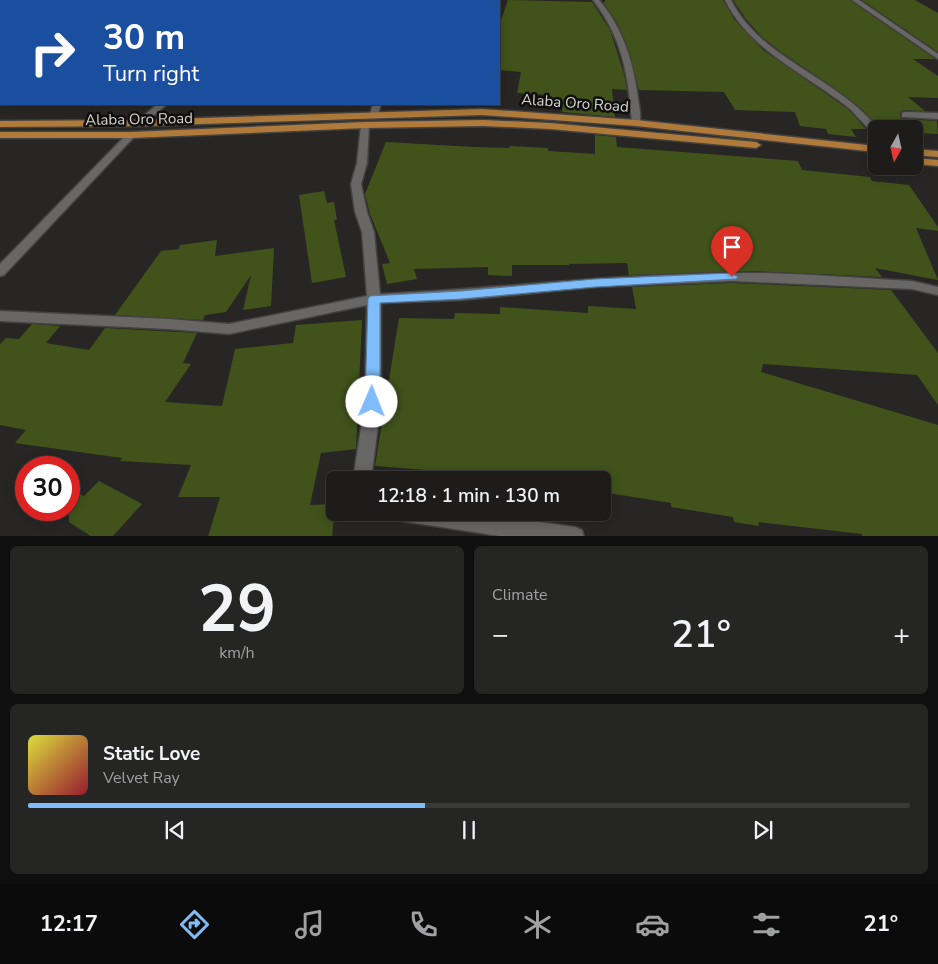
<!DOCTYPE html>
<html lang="en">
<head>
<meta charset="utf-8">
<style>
	:root { --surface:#1d1c1b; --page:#252524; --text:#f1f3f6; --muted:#a0a1a3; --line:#3b3a3a; --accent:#7fbdfa }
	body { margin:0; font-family:"Nunito Sans",sans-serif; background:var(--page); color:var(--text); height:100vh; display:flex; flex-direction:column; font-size:19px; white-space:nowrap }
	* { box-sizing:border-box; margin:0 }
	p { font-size:16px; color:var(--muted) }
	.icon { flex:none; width:28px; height:28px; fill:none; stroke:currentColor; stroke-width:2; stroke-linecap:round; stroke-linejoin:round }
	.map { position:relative; height:536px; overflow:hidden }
	.details { display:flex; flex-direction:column; gap:10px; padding:10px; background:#100f0f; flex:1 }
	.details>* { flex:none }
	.hud { position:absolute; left:0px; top:0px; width:500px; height:105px; box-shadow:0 2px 12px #0003,0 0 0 1px var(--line); background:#1a4fa0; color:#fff; overflow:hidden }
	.needle { width:32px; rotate:188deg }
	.tools { position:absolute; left:868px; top:120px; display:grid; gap:10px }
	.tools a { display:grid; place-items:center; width:55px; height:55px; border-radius:8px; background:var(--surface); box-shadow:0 2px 12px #0003,0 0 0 1px var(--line); font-size:25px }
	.speed { position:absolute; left:15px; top:456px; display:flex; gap:10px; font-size:25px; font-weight:700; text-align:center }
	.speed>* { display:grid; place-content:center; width:65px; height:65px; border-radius:50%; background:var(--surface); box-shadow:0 2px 12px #0003,0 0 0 1px var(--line); line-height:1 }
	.speed .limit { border:8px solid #d22; background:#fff; color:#111 }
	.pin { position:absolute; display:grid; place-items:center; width:42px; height:42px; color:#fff; margin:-51px -21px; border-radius:50% 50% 50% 0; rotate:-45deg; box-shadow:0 0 5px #0007 }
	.pin .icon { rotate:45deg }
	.me { position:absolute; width:55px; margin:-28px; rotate:1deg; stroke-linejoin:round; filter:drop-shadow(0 0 4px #0008) }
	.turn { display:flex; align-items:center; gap:18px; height:105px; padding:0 20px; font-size:22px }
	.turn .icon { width:65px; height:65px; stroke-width:2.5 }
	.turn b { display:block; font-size:35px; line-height:42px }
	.big { font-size:38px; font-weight:600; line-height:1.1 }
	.details .card { flex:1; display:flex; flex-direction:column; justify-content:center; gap:8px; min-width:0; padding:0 18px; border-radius:8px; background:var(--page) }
	.details .dial { align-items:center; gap:0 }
	.dial b { font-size:65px; line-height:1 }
	.song { display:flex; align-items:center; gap:15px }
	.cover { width:60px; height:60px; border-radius:8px; background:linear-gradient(135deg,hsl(60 70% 55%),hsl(350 70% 35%)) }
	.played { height:5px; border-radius:2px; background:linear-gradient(90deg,var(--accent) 45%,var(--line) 45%) }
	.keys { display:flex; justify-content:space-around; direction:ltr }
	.heat { display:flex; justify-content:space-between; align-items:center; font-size:28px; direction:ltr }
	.details .tiles { flex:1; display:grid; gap:10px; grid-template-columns:1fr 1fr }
	.card:last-child { grid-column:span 2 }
	.trip { position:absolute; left:326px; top:471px; width:285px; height:50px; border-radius:8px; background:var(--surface); box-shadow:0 2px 12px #0003,0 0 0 1px var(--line); font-weight:600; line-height:50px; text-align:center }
	.tabs { display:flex; height:80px; justify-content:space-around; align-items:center; background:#0c0b0b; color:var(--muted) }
	.tabs .icon { width:35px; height:35px }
	.tabs .current { color:var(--accent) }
	.tabs b { font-size:22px; color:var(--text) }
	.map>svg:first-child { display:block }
</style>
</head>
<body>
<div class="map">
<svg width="938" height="537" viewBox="0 0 938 537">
	<rect width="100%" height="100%" fill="#272624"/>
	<g fill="#41531b">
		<path d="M 508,0 L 592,2 L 610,30 L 624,74 L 627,90 L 612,89 L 615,117 L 562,112 L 563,101 L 548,100 L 549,95 L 517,93 L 521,72 L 499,70 L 499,26 Z"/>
		<path d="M 605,0 L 723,0 L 734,19 L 762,49 L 848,109 L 866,129 L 851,129 L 856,137 L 828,134 L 826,129 L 800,126 L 795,112 L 735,110 L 724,92 L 639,90 L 627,45 L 616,21 L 603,2 L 605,2 Z"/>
		<path d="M 733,0 L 850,0 L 935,59 L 913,59 L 938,76 L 938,98 L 908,97 L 925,111 L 904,110 L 900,112 L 900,117 L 902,119 L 937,121 L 938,134 L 914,133 L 914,129 L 880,129 L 863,110 L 843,94 L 781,52 L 762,37 L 746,19 Z"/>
		<path d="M 862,0 L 915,0 L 938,13 L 938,52 Z"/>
		<path d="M 595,135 L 616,137 L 617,147 L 798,161 L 802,170 L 870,177 L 872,181 L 909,185 L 938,227 L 938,231 L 916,228 L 938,280 L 875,268 L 882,277 L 754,271 L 629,275 L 627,263 L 569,264 L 569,265 L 512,265 L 512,276 L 488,275 L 488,267 L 414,269 L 417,279 L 387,284 L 382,264 L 390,263 L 370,214 L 365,194 L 386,142 L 474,147 L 509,148 L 510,146 L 548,148 L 548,151 L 595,154 Z"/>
		<path d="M 324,191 L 327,203 L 334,202 L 337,220 L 334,220 L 346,277 L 312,283 L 299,195 Z"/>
		<path d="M 217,240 L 215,256 L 274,248 L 271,306 L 243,310 L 251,275 L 226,312 L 205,315 L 203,320 L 115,315 L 161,251 L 179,249 L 180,245 Z"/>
		<path d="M 732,283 L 891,290 L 938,353 L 938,405 L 917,375 L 763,364 L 761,372 L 938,425 L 938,537 L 862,537 L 862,534 L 758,522 L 759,526 L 734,522 L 733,517 L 671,507 L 671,503 L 602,492 L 602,480 L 471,480 L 471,477 L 427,471 L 427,470 L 375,466 L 399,318 L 454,319 L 455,313 L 500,314 L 500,307 L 588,313 L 588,306 L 636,309 L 632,287 Z"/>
		<path d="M 362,320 L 356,449 L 321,453 L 310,505 L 335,504 L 332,537 L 208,537 L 220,497 L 178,497 L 191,465 L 120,461 L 122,458 L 15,443 L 26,430 L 0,425 L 0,344 L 6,338 L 19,339 L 32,324 L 60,326 L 46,343 L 89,350 L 105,328 L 197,333 L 183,363 L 191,364 L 165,402 L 222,406 L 235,349 L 293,343 L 296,325 Z"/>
		<path d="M 99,481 L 142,504 L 112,537 L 92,537 L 69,522 L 69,490 L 84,496 Z"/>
	</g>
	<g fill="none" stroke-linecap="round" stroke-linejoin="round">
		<defs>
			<g id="minor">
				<path d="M 37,0 L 59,0 L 60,1 L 38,1 Z"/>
				<rect x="390" y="0" width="6" height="1"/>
				<rect x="493" y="0" width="6" height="1"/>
				<path d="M 593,0 L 599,0 C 623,28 633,61 638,98 C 639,106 642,117 639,125 L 636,126 L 632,123 C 628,75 623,39 593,0 Z"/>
				<path d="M 725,0 L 731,0 C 761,60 838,77 878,129 L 876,129 L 876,135 C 872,133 855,114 849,108 C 807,75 749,50 725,0 Z"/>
				<path d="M 852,0 L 859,0 L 938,54 L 938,59 Z"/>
				<path d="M 158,104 L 167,104 L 143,125 L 137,125 L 137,121 Z"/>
				<path d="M 373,104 L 381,104 L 378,114 L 374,117 L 370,114 Z"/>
				<path d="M 905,112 L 938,113 L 938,119 L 902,117 L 902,113 Z"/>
				<path d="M 365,122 L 369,125 L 367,163 L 361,184 L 367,212 L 374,232 L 380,294 C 497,289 614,274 731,273 C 791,272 852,278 912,281 L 938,287 L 938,295 L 912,289 L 732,281 L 595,287 L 461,300 L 381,303 L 381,402 L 371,480 L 353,480 L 365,402 L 367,305 L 229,334 L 169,329 L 0,321 L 0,311 L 169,319 L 229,324 L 367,296 L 362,232 L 355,212 L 351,184 L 357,163 L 361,125 Z"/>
				<path d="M 131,132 L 134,133 L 134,137 L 4,275 L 0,276 L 0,264 L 128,133 Z"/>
				<path d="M 393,512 L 470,512 L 575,527 L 582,530 L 584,537 L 506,537 L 402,521 L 395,518 Z"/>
			</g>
			<g id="major">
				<path d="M 482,109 L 636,120 L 876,146 L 876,152 L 636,126 L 482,115 L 140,126 L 0,127 L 0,121 L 140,120 Z"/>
				<path d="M 483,120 L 550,123 L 756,142 L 761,145 L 756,148 L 550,129 L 483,126 L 365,128 L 131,138 L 0,138 L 0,132 L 131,132 L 365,122 Z"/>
				<path d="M 914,149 L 938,151 L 938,157 L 914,155 Z"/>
				<path d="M 914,158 L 938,160 L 938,166 L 914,164 Z"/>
			</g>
		</defs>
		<use href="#minor" stroke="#434240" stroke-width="3"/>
		<use href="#major" stroke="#434240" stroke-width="3"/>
		<use href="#minor" fill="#686765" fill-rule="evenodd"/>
		<use href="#major" fill="#af7a3a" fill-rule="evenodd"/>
	</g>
	<path fill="#7fbdfa" stroke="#537ba2" d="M 732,273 L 738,277 L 736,279 L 595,287 L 461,299 L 380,303 L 380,402 L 378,406 L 372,408 L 367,406 L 365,402 L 368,299 L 370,296 L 461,291 L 595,279 Z"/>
	<g text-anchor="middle" stroke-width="5" stroke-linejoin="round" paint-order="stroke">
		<g font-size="15" fill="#d4d3d2" stroke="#100f0e">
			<text transform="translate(575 103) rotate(4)" y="5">Alaba Oro Road</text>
			<text transform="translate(139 119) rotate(-1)" y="5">Alaba Oro Road</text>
		</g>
	</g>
</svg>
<div class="tools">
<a><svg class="needle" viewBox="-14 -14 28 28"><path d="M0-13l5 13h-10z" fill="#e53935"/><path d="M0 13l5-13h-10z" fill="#a0a1a3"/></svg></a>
</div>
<div class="speed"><div class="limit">30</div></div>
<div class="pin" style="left:732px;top:277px;background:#d93025"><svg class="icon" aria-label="arrive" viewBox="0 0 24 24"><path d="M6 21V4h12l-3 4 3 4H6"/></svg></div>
<svg class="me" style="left:372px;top:402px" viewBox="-20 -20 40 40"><circle r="19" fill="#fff"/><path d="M0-13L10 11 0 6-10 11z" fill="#7fbdfa"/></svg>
<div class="trip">12:18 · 1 min · 130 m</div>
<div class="hud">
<div class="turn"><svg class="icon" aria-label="right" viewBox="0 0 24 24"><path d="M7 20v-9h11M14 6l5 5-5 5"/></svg><div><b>30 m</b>Turn right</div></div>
</div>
</div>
<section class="details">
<div class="tiles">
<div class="card dial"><b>29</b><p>km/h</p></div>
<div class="card"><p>Climate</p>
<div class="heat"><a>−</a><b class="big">21°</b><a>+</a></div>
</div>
<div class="card">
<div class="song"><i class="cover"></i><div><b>Static Love</b><p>Velvet Ray</p></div></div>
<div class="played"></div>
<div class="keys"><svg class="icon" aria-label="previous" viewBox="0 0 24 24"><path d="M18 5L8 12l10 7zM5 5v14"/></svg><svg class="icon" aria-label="pause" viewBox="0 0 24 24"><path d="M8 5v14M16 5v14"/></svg><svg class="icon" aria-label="next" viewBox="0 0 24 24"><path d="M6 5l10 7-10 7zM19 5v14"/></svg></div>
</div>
</div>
</section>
<nav class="tabs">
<b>12:17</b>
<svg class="icon current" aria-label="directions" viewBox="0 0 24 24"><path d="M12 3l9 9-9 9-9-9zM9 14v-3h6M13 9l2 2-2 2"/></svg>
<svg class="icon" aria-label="music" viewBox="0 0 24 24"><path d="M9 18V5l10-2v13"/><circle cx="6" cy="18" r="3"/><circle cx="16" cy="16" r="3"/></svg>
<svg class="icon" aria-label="phone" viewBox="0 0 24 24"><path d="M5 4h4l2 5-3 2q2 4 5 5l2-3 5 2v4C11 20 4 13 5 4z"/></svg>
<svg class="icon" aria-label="climate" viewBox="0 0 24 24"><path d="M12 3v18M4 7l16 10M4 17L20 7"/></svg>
<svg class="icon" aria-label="car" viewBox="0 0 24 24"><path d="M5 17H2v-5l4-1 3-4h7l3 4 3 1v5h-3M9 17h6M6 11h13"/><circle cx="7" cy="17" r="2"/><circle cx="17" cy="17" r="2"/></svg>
<svg class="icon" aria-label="filters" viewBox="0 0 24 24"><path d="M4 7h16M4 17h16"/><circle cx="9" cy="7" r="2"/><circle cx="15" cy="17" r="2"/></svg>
<b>21°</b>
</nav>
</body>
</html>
